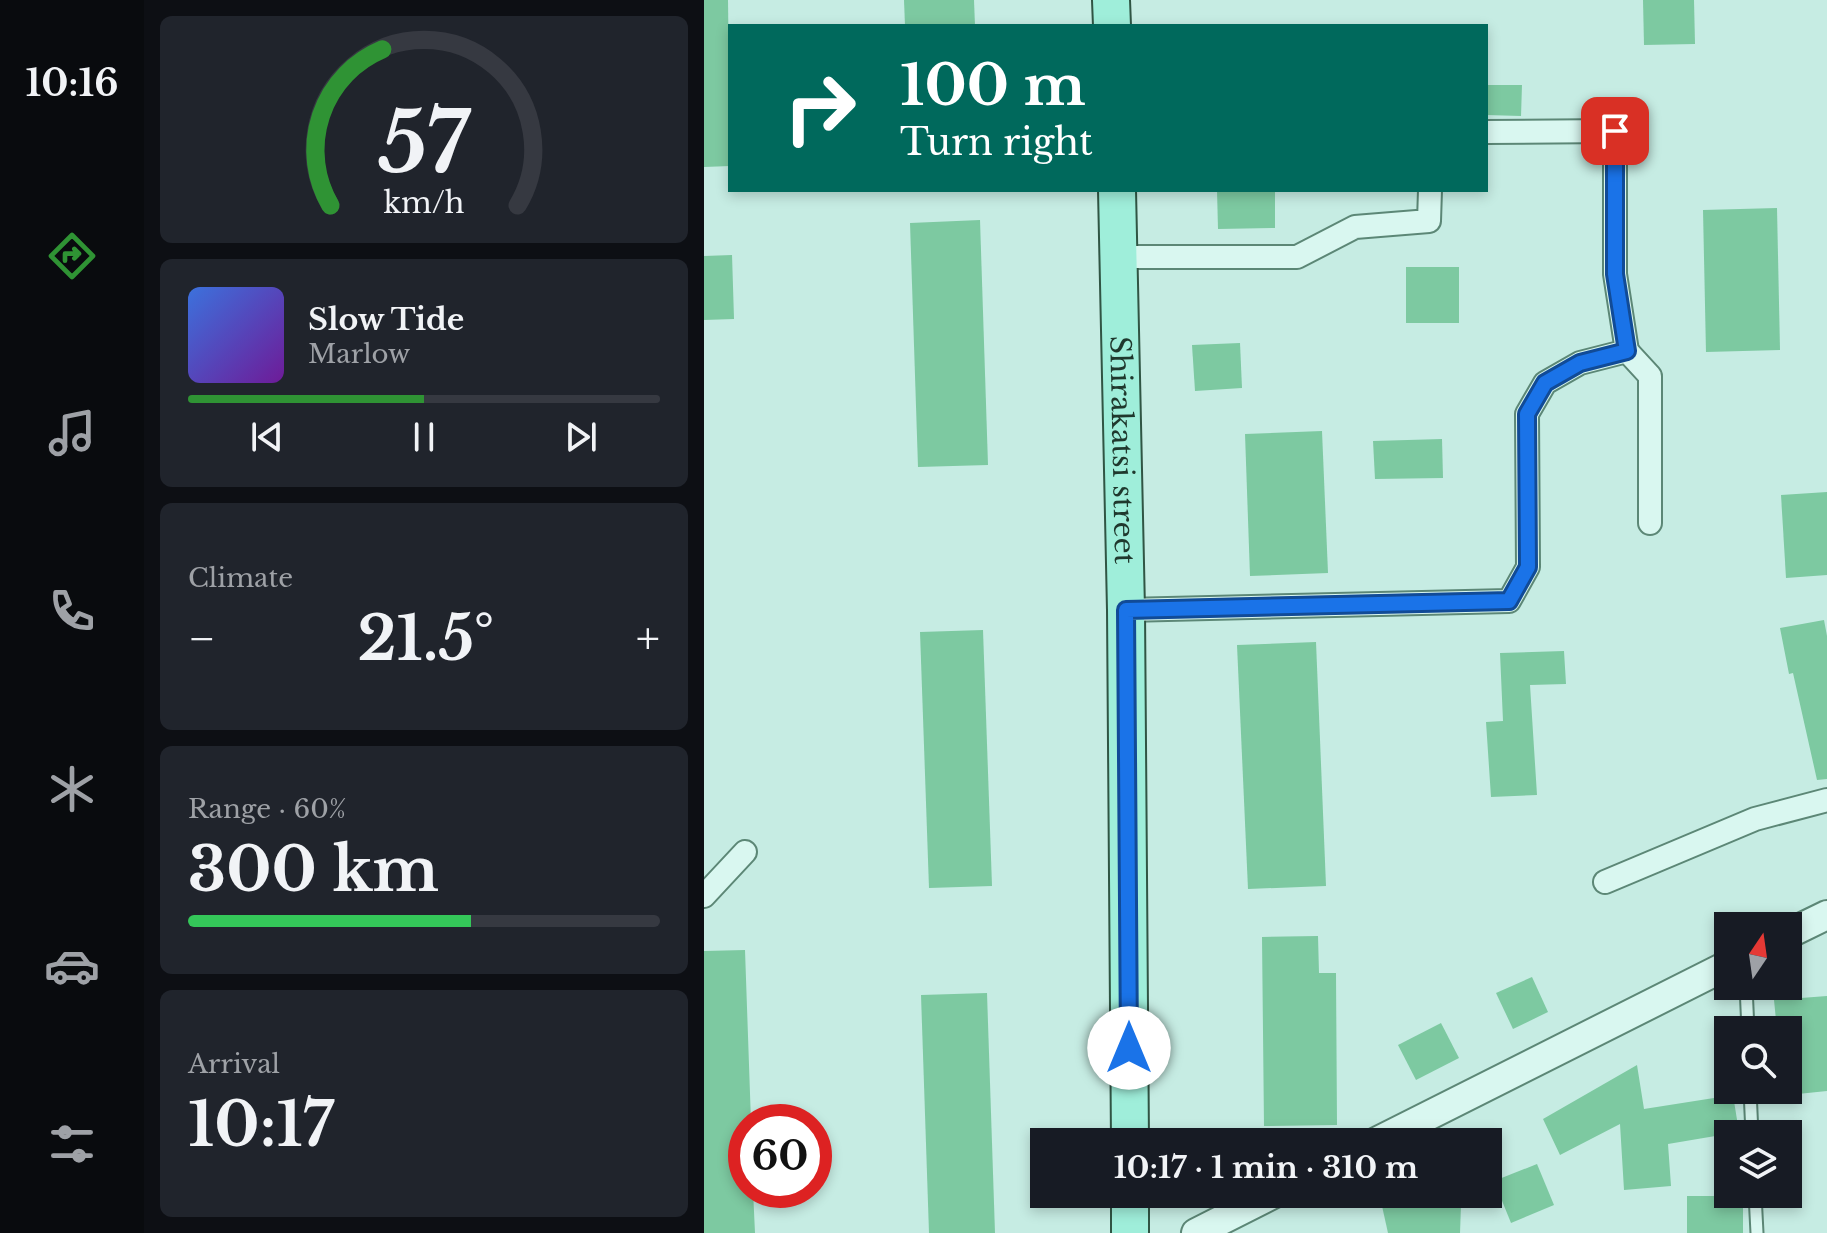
<!DOCTYPE html>
<html lang="en">
<head>
<meta charset="utf-8">
<style>
	:root { --surface:#171b24; --page:#20242c; --text:#f1f3f6; --muted:#9ea1a6; --line:#363941; --accent:#2f9334 }
	body { margin:0; font-family:"Libre Baskerville",serif; background:var(--page); color:var(--text); height:100vh; display:flex; flex-direction:column; font-size:30px; white-space:nowrap }
	* { box-sizing:border-box; margin:0 }
	p { font-size:26px; color:var(--muted) }
	.icon { flex:none; width:44px; height:44px; fill:none; stroke:currentColor; stroke-width:2; stroke-linecap:round; stroke-linejoin:round }
	.map { position:relative; flex:1; overflow:hidden }
	.side { display:flex; flex-direction:column; gap:16px; padding:16px; background:#0d0f14; width:560px }
	.side>* { flex:none }
	.top-card { position:absolute; left:24px; top:24px; width:760px; height:168px; border-radius:0px; box-shadow:0 4px 12px #0003; background:#00695c; color:#fff; overflow:hidden }
	.needle { width:52px; rotate:13deg }
	.fabs { position:absolute; left:1010px; top:912px; display:grid; gap:16px }
	.fabs a { display:grid; place-items:center; width:88px; height:88px; border-radius:0px; background:var(--surface); box-shadow:0 4px 12px #0003; font-size:40px }
	.speed { position:absolute; left:24px; top:1104px; display:flex; gap:16px; font-size:40px; font-weight:700; text-align:center }
	.speed>* { display:grid; place-content:center; width:104px; height:104px; border-radius:50%; background:var(--surface); box-shadow:0 4px 12px #0003; line-height:1 }
	.speed .limit { border:12px solid #d22; background:#fff; color:#111 }
	.pin { position:absolute; display:grid; place-items:center; width:68px; height:68px; color:#fff; margin:-34px; border-radius:16px; box-shadow:0 4px 12px #0006 }
	.me { position:absolute; width:88px; margin:-44px; rotate:0deg; stroke-linejoin:round; filter:drop-shadow(0 0 6px #0008) }
	.turn { display:flex; align-items:center; gap:28px; height:168px; padding:0 40px; font-size:36px }
	.turn .icon { width:104px; height:104px; stroke-width:2.5 }
	.turn b { display:block; font-size:56px; line-height:68px }
	.big { font-size:60px; font-weight:700; line-height:1.1 }
	.side .widget { flex:1; display:flex; flex-direction:column; justify-content:center; gap:12px; min-width:0; padding:0 28px; border-radius:12px; background:var(--page) }
	.side .dial { align-items:center; gap:0 }
	.dial svg { height:208px; overflow:visible; fill:none; stroke:var(--line); stroke-width:7; stroke-linecap:round; text-anchor:middle }
	.dial text { fill:var(--text); stroke:none }
	.song { display:flex; align-items:center; gap:24px }
	.cover { width:96px; height:96px; border-radius:12px; background:linear-gradient(135deg,hsl(220 70% 55%),hsl(280 70% 35%)) }
	.played { height:8px; border-radius:4px; background:linear-gradient(90deg,var(--accent) 50%,var(--line) 50%) }
	.keys { display:flex; justify-content:space-around; direction:ltr }
	.heat { display:flex; justify-content:space-between; align-items:center; font-size:44px; direction:ltr }
	.charge { height:12px; border-radius:6px; background:linear-gradient(90deg,#34c759 60%,var(--line) 0) }
	.trip { position:absolute; left:326px; top:1128px; width:472px; height:80px; border-radius:0px; background:var(--surface); box-shadow:0 4px 12px #0003; font-weight:700; line-height:80px; text-align:center }
	main { display:flex; flex:1; min-height:0 }
	.tabs { display:flex; flex-direction:column; width:144px; justify-content:space-around; align-items:center; background:#090b0e; color:var(--muted) }
	.tabs .icon { width:56px; height:56px }
	.tabs .active { color:var(--accent) }
	.tabs b { font-size:36px; color:var(--text) }
	.map>svg:first-child { display:block }
</style>
</head>
<body>
<main>
<nav class="tabs">
<b>10:16</b>
<svg class="icon active" aria-label="directions" viewBox="0 0 24 24"><path d="M12 3l9 9-9 9-9-9zM9 14v-3h6M13 9l2 2-2 2"/></svg>
<svg class="icon" aria-label="music" viewBox="0 0 24 24"><path d="M9 18V5l10-2v13"/><circle cx="6" cy="18" r="3"/><circle cx="16" cy="16" r="3"/></svg>
<svg class="icon" aria-label="phone" viewBox="0 0 24 24"><path d="M5 4h4l2 5-3 2q2 4 5 5l2-3 5 2v4C11 20 4 13 5 4z"/></svg>
<svg class="icon" aria-label="climate" viewBox="0 0 24 24"><path d="M12 3v18M4 7l16 10M4 17L20 7"/></svg>
<svg class="icon" aria-label="car" viewBox="0 0 24 24"><path d="M5 17H2v-5l4-1 3-4h7l3 4 3 1v5h-3M9 17h6M6 11h13"/><circle cx="7" cy="17" r="2"/><circle cx="17" cy="17" r="2"/></svg>
<svg class="icon" aria-label="filters" viewBox="0 0 24 24"><path d="M4 7h16M4 17h16"/><circle cx="9" cy="7" r="2"/><circle cx="15" cy="17" r="2"/></svg>
</nav>
<section class="side">
<div class="widget dial"><svg viewBox="0 0 100 80">
<path d="M14 69A42 42 0 1 1 86 69"/>
<path d="M14 69A42 42 0 0 1 34 9" stroke="#2f9334"/>
<text x="50" y="56" font-size="32" font-weight="700">57</text>
<text x="50" y="72" font-size="11">km/h</text>
</svg></div>
<div class="widget">
<div class="song"><i class="cover"></i><div><b>Slow Tide</b><p>Marlow</p></div></div>
<div class="played"></div>
<div class="keys"><svg class="icon" aria-label="previous" viewBox="0 0 24 24"><path d="M18 5L8 12l10 7zM5 5v14"/></svg><svg class="icon" aria-label="pause" viewBox="0 0 24 24"><path d="M8 5v14M16 5v14"/></svg><svg class="icon" aria-label="next" viewBox="0 0 24 24"><path d="M6 5l10 7-10 7zM19 5v14"/></svg></div>
</div>
<div class="widget"><p>Climate</p>
<div class="heat"><a>−</a><b class="big">21.5°</b><a>+</a></div>
</div>
<div class="widget"><p>Range · 60%</p><b class="big">300 km</b><div class="charge"></div></div>
<div class="widget"><p>Arrival</p><b class="big">10:17</b></div>
</section>
<div class="map">
<svg width="1123" height="1233" viewBox="0 0 1123 1233">
	<rect width="100%" height="100%" fill="#c6ece3"/>
	<g fill="#7dc9a1">
		<path d="M 0,0 L 24,0 L 26,166 L 0,167 Z"/>
		<path d="M 200,0 L 270,0 L 271,26 L 201,26 Z"/>
		<path d="M 939,0 L 990,0 L 991,44 L 940,45 Z"/>
		<path d="M 782,85 L 818,85 L 817,116 L 782,115 Z"/>
		<path d="M 513,190 L 571,190 L 571,228 L 514,229 Z"/>
		<path d="M 1073,208 L 1076,350 L 1002,352 L 999,210 Z"/>
		<path d="M 276,220 L 284,465 L 214,467 L 206,223 Z"/>
		<path d="M 28,255 L 30,319 L 0,320 L 0,256 Z"/>
		<rect x="702" y="267" width="53" height="56"/>
		<path d="M 536,343 L 538,388 L 491,391 L 488,345 Z"/>
		<path d="M 618,431 L 624,573 L 546,576 L 541,434 Z"/>
		<path d="M 738,439 L 739,478 L 671,479 L 669,441 Z"/>
		<path d="M 1123,492 L 1123,575 L 1082,578 L 1077,495 Z"/>
		<path d="M 1120,620 L 1123,636 L 1123,779 L 1113,780 L 1089,673 L 1085,674 L 1076,628 Z"/>
		<path d="M 279,630 L 288,886 L 225,888 L 216,632 Z"/>
		<path d="M 612,642 L 622,886 L 544,889 L 533,645 Z"/>
		<path d="M 860,651 L 862,684 L 826,685 L 833,795 L 787,797 L 782,722 L 799,721 L 796,653 Z"/>
		<path d="M 614,936 L 615,973 L 632,973 L 633,1125 L 560,1126 L 558,937 Z"/>
		<path d="M 41,950 L 47,1122 L 42,1122 L 42,1190 L 49,1190 L 51,1233 L 0,1233 L 0,951 Z"/>
		<path d="M 828,977 L 844,1012 L 809,1029 L 792,993 Z"/>
		<path d="M 283,993 L 291,1233 L 225,1233 L 217,995 Z"/>
		<path d="M 1123,996 L 1123,1091 L 1084,1095 L 1084,1030 L 1073,1030 L 1070,1000 Z"/>
		<path d="M 737,1023 L 755,1058 L 712,1080 L 694,1045 Z"/>
		<path d="M 933,1065 L 940,1109 L 1029,1095 L 1035,1132 L 964,1144 L 967,1186 L 920,1190 L 916,1124 L 856,1155 L 839,1119 Z"/>
		<path d="M 833,1164 L 850,1205 L 807,1223 L 790,1181 Z"/>
		<rect x="983" y="1196" width="56" height="37"/>
		<path d="M 757,1205 L 756,1233 L 684,1233 L 678,1206 Z"/>
	</g>
	<g fill="none" stroke-linecap="round" stroke-linejoin="round">
		<defs>
			<g id="service">
				<path d="M 1042,986 L 1044,1030"/>
				<path d="M 1046,1090 L 1048,1134"/>
				<path d="M 1051,1194 L 1053,1233"/>
			</g>
			<g id="minor">
				<path d="M 415,257 L 593,257 L 651,227 L 725,221 L 726,190"/>
				<path d="M 923,351 L 946,376 L 946,523"/>
				<path d="M 422,610 L 805,601 L 824,567 L 823,414 L 841,383 L 876,363 L 923,351 L 911,274 L 911,131 L 782,132"/>
				<path d="M 901,882 L 1051,819 L 1123,800"/>
				<path d="M 0,896 L 41,852"/>
			</g>
			<g id="tertiary">
				<path d="M 1084,934 L 1123,915"/>
				<path d="M 672,1142 L 1024,965"/>
				<path d="M 492,1233 L 569,1194"/>
			</g>
			<g id="primary">
				<path d="M 407,0 L 408,26"/>
				<path id="s1" d="M 413,190 L 422,610 L 426,1142"/>
				<path d="M 426,1194 L 426,1233"/>
			</g>
		</defs>
		<use href="#service" stroke="#5c8776" stroke-width="15"/>
		<use href="#minor" stroke="#5c8776" stroke-width="26"/>
		<use href="#tertiary" stroke="#5c8776" stroke-width="32"/>
		<use href="#primary" stroke="#305544" stroke-width="40"/>
		<use href="#service" stroke="#d9f7f0" stroke-width="11"/>
		<use href="#minor" stroke="#d9f7f0" stroke-width="22"/>
		<use href="#tertiary" stroke="#d9f7f0" stroke-width="28"/>
		<use href="#primary" stroke="#9feeda" stroke-width="36"/>
	</g>
	<g fill="none" stroke-linecap="round" stroke-linejoin="round">
		<defs>
			<path id="route" d="M 425,1048 L 422,610 L 805,601 L 824,567 L 823,414 L 841,383 L 876,363 L 923,351 L 911,274 L 911,131"/>
		</defs>
		<use href="#route" stroke="#114b97" stroke-width="20"/>
		<use href="#route" stroke="#1a73e8" stroke-width="14"/>
	</g>
	<g text-anchor="middle" stroke-width="6" stroke-linejoin="round" paint-order="stroke">
		<g font-size="28" fill="#1f382d" stroke="#d5f4ed">
			<text dy="10" stroke="none"><textPath href="#s1" startOffset="260">Shirakatsi street</textPath></text>
		</g>
	</g>
</svg>
<div class="fabs">
<a><svg class="needle" viewBox="-14 -14 28 28"><path d="M0-13l5 13h-10z" fill="#e53935"/><path d="M0 13l5-13h-10z" fill="#9ea1a6"/></svg></a>
<a><svg class="icon" aria-label="search" viewBox="0 0 24 24"><circle cx="10" cy="10" r="6"/><path d="M15 15l6 6"/></svg></a>
<a><svg class="icon" aria-label="layers" viewBox="0 0 24 24"><path d="M12 4l9 5-9 5-9-5zM3 14l9 5 9-5"/></svg></a>
</div>
<div class="speed"><div class="limit">60</div></div>
<div class="pin" style="left:911px;top:131px;background:#d93025"><svg class="icon" aria-label="arrive" viewBox="0 0 24 24"><path d="M6 21V4h12l-3 4 3 4H6"/></svg></div>
<svg class="me" style="left:425px;top:1048px" viewBox="-20 -20 40 40"><circle r="19" fill="#fff"/><path d="M0-13L10 11 0 6-10 11z" fill="#1a73e8"/></svg>
<div class="trip">10:17 · 1 min · 310 m</div>
<div class="top-card">
<div class="turn"><svg class="icon" aria-label="right" viewBox="0 0 24 24"><path d="M7 20v-9h11M14 6l5 5-5 5"/></svg><div><b>100 m</b>Turn right</div></div>
</div>
</div>
</main>
</body>
</html>
